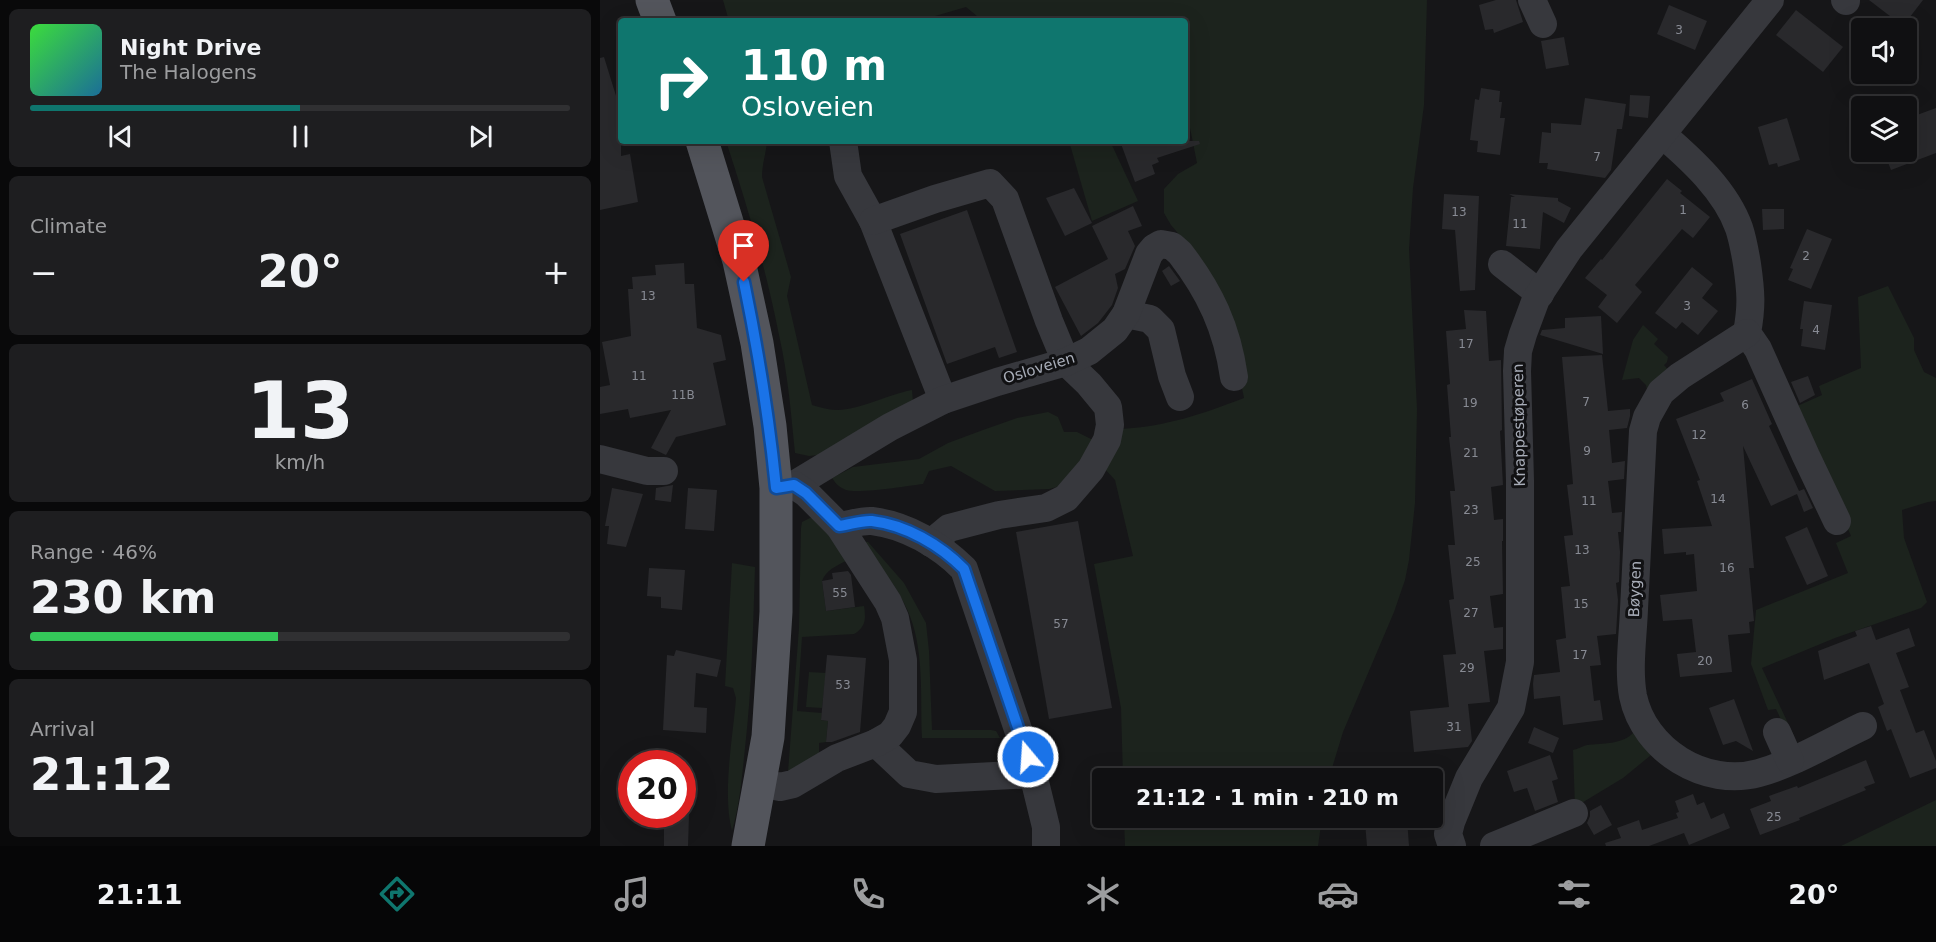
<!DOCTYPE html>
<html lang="en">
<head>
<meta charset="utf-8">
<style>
	:root { --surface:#101012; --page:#1e1e20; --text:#f1f3f6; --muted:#9c9d9f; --line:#303032; --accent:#0f766e }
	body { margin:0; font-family:"DejaVu Sans",sans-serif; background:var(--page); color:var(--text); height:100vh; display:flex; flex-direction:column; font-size:22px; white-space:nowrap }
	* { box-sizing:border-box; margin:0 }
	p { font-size:20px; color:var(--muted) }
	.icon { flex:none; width:33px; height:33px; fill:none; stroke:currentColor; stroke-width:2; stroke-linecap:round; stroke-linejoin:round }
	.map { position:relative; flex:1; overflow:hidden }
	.details { display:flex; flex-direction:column; gap:9px; padding:9px; background:#09090a; width:600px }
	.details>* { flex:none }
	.hud { position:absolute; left:18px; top:18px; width:570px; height:126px; border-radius:6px; box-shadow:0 6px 24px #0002,0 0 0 2px var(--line); background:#0f766e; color:#fff; overflow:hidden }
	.tools { position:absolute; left:1251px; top:18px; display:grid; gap:12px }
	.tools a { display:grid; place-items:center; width:66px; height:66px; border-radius:6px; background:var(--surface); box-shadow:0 6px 24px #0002,0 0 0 2px var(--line); font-size:30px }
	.speed { position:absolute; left:18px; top:750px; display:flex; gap:12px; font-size:30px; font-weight:700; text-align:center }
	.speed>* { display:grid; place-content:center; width:78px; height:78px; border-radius:50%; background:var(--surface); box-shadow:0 6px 24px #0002,0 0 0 2px var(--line); line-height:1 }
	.speed .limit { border:9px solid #d22; background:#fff; color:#111 }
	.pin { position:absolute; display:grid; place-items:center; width:51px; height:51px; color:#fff; margin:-62px -26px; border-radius:50% 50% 50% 0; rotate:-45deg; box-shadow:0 0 6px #0007 }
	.pin .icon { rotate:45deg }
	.me { position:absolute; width:66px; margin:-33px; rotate:342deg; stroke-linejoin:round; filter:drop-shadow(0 0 4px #0008) }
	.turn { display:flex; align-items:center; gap:21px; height:126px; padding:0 24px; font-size:27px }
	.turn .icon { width:78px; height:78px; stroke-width:2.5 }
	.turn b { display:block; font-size:42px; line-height:51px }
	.big { font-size:45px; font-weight:700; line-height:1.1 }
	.details .widget { flex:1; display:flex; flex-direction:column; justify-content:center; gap:9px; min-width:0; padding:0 21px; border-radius:9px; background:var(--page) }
	.details .dial { align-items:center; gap:0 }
	.dial b { font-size:78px; line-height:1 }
	.song { display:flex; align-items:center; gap:18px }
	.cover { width:72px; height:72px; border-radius:9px; background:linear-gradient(135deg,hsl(120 70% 55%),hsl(200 70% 35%)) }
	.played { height:6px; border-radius:3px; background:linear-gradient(90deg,var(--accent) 50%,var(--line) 50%) }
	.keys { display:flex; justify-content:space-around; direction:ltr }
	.heat { display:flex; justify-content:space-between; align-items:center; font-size:33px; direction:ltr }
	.charge { height:9px; border-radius:4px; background:linear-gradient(90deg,#34c759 46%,var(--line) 0) }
	.trip { position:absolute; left:492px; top:768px; width:351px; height:60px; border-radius:6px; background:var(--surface); box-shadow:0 6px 24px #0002,0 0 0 2px var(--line); font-weight:700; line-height:60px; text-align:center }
	.dock { display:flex; height:96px; justify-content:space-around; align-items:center; background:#060607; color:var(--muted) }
	.dock .icon { width:42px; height:42px }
	.dock .active { color:var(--accent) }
	.dock b { font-size:27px; color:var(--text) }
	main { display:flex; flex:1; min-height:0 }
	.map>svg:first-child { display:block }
</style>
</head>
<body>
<main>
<section class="details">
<div class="widget">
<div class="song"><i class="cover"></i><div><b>Night Drive</b><p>The Halogens</p></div></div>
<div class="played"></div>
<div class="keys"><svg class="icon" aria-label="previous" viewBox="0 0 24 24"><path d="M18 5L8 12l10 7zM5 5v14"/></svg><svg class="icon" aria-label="pause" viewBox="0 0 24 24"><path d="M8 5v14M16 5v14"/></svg><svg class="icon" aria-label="next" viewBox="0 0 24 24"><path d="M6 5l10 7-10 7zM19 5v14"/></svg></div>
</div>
<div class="widget"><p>Climate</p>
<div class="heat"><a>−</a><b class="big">20°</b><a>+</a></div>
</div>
<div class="widget dial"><b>13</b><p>km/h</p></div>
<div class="widget"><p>Range · 46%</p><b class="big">230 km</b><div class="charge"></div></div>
<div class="widget"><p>Arrival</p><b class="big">21:12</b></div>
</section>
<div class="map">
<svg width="1336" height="846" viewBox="0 0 1336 846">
	<rect width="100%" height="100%" fill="#161618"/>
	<g fill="#1c231d">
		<path d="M 123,0 L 827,0 L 824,105 L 813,188 L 809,249 L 817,409 L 815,503 L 809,560 L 805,580 L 794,612 L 743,732 L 729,778 L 523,778 L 521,708 L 494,564 L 533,556 L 515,480 L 503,467 L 522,429 C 568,426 602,414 644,398 L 629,324 L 582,238 L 571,225 L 564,213 L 564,189 L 578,174 L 597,163 L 590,128 L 585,127 L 585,21 L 383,21 L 366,7 L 318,21 L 129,21 Z"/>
		<path d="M 126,141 L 167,141 C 166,154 162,164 162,177 L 191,277 L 187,296 L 212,405 C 220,407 228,410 236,410 C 256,411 290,394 312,390 L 313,402 L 218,455 L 209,456 L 195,453 C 191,414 188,374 179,335 C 166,269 147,205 126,141 Z"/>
		<path d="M 469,141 L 510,141 L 538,201 L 492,221 Z"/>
		<path d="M 1288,286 L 1314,338 L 1314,350 L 1324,372 L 1336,378 L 1336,501 L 1328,502 L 1302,510 L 1304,538 L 1327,602 L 1321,608 L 1235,638 L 1162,668 L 1195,738 L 1188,734 L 1176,709 L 1168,710 L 1151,664 L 1156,610 L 1248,573 L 1236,543 L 1251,536 L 1195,407 L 1222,395 L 1219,386 L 1261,368 L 1258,297 Z"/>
		<path d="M 1043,325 L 1058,339 L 1054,344 L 1068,357 L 1067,362 L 1064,365 L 1069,371 L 1047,390 L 1046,385 L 1039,378 L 1022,380 L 1033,340 Z"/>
		<path d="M 448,412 L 458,417 L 464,432 L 477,432 L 499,443 L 471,483 L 449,489 L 395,491 L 351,466 L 329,471 L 323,484 C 307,486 259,494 246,490 C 239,487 236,484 232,478 L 253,467 L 319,459 L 348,443 L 383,430 L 417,418 Z"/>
		<path d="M 212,517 L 222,519 L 246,561 C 236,566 226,570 222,581 L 226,611 L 264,606 C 266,618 266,627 254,634 L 202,637 L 197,711 L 222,713 L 221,720 L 228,721 L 226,742 L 219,743 L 219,760 L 188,772 L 199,628 L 201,528 L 202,522 Z"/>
		<path d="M 262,542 L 268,542 L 304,583 L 326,623 L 329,651 L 332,730 L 391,730 L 396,731 L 400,738 L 322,738 C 320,696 325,648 307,609 C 296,585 277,564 262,542 Z"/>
		<path d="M 132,563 L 155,567 C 153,628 152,688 145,748 C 142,776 140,804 132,831 C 122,794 133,737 136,698 L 133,688 L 125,686 Z"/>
		<path d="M 209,672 L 226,673 L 222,708 L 206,707 Z"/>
		<path d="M 1034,732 L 1051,755 L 1023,778 L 975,807 L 973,750 C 978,749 983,746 987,745 C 1002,743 1023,745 1034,732 Z"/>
		<path d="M 1336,800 L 1336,846 L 1241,846 Z"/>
		<path d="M 524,818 L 722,818 L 718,846 L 525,846 Z"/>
	</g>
	<g fill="#29292c">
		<path d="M 896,0 L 916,0 L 923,22 L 894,33 L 893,29 L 885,30 L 879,5 Z"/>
		<path d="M 1269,0 L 1323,0 L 1303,26 Z"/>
		<path d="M 1069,5 L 1107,21 L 1095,50 L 1057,34 Z"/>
		<path d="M 1196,10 L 1243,47 L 1223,72 L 1176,35 Z"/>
		<path d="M 964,37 L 969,65 L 946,69 L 941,41 Z"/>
		<path d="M 4,57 L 21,112 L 21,156 L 30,154 L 38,202 L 0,210 L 0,58 Z"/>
		<path d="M 881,88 L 900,91 L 899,102 L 902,102 L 900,118 L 905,118 L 900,155 L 877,152 L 878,141 L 870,140 L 875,99 L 879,100 Z"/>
		<path d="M 1030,95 L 1050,96 L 1048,118 L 1029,116 Z"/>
		<path d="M 985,98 L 1026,104 L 1022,129 L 1017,129 L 1011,170 L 1005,178 L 947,169 L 948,163 L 939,163 L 942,132 L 951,133 L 951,123 L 981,125 Z"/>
		<path d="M 1336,108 L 1336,153 L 1291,170 L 1284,152 L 1306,152 L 1306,119 Z"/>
		<path d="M 1187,118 L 1200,160 L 1178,167 L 1177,163 L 1169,165 L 1158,127 Z"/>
		<path d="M 520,141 L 599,141 L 600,144 L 557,158 L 559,162 L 552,165 L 555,174 L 535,182 Z"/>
		<path d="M 1067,179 L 1082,191 L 1080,193 L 1110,217 L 1093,238 L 1082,229 L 1035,285 L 1042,292 L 1017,323 L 998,307 L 1007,295 L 985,278 L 1001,259 L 1002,260 Z"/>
		<path d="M 474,188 L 492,223 L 465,236 L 446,198 Z"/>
		<path d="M 844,194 L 879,196 L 875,290 L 860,291 L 855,230 L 842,229 Z"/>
		<path d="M 909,194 L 958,198 L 958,201 L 971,208 L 964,223 L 943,212 L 940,249 L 906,246 L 911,197 L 915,197 Z"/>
		<path d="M 533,206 L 542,226 L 528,231 L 535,246 L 525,269 L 515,274 L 518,288 L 512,305 L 498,323 L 481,336 L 455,287 L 508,259 L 492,226 Z"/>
		<path d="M 1162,209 L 1184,209 L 1184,229 L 1163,230 Z"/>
		<path d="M 367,210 L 417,352 L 399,358 L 395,347 L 347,364 L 300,234 Z"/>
		<path d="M 1207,229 L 1232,239 L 1211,289 L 1188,280 L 1193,269 L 1190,268 Z"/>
		<path d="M 84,263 L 85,284 L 94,284 L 97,328 L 121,335 L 126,360 L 113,363 L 126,425 L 76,437 L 66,455 L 51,448 L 71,410 L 30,418 L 28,409 L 0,414 L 0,387 L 10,385 L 2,342 L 31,336 L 28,289 L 33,289 L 32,277 L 56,275 L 55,265 Z"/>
		<path d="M 569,266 L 580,281 L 571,286 L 562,271 Z"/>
		<path d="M 1092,267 L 1113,284 L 1102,298 L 1118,311 L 1098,335 L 1082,322 L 1076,329 L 1055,313 Z"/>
		<path d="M 1204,301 L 1232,305 L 1225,350 L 1201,346 L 1203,329 L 1200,329 Z"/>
		<path d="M 864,310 L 886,311 L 889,361 L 901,360 L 902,430 L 900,431 L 903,485 L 891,487 L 894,520 L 903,519 L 903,541 L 902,541 L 903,594 L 890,596 L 894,628 L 903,627 L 903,649 L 884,651 L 890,702 L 868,704 L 872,741 L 868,747 L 814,752 L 810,711 L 849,707 L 843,655 L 856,654 L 849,600 L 854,599 L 848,545 L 855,545 L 850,491 L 855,491 L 849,437 L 851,437 L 847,385 L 850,384 L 846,331 L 866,329 Z"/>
		<path d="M 1001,316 L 1003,354 L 940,335 L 942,330 L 965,328 L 965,318 Z"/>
		<path d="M 1002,355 L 1008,411 L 1030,409 L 1030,416 L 1027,428 L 1009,430 L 1012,463 L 1025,461 L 1024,479 L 1008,481 L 1012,513 L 1022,512 L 1021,532 L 1018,532 L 1020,552 L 1019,582 L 1016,583 L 1018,600 L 1016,634 L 997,636 L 1001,665 L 990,666 L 994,701 L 1000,700 L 1003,720 L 963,725 L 960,696 L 934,699 L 933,684 L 934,675 L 960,672 L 956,640 L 966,638 L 961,587 L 970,586 L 964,536 L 973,535 L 967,485 L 973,484 L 962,357 Z"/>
		<path d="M 1208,376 L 1215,395 L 1200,403 L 1191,382 Z"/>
		<path d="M 1152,379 L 1172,424 L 1169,426 L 1199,491 L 1204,489 L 1213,508 L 1204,512 L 1197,494 L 1171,506 L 1143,446 L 1154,568 L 1149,568 L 1154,621 L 1149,622 L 1150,633 L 1128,635 L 1132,672 L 1080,677 L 1077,654 L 1096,652 L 1092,619 L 1063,621 L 1060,595 L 1097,591 L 1094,554 L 1086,555 L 1086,552 L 1064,554 L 1062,529 L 1112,526 L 1097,481 L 1100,480 L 1076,419 L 1124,401 L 1120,393 Z"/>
		<path d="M 73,485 L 71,502 L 55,500 L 56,488 Z"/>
		<path d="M 12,488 L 43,494 L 26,547 L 7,544 L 9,526 L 5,526 Z"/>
		<path d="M 88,488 L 117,490 L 114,531 L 85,529 Z"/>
		<path d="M 478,521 L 512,708 L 449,719 L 416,532 Z"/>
		<path d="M 1207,527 L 1228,576 L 1207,585 L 1185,537 Z"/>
		<path d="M 49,568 L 85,570 L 82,610 L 61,608 L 61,597 L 47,596 Z"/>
		<path d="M 248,571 L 251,575 L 255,607 L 226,611 L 222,581 L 233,579 L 232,573 Z"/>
		<path d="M 1271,626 L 1276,640 L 1309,628 L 1315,646 L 1296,653 L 1309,687 L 1300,690 L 1316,733 L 1324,730 L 1336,761 L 1336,768 L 1310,778 L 1291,729 L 1287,731 L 1278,707 L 1284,704 L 1269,663 L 1224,680 L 1218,651 L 1257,636 L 1255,631 Z"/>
		<path d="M 76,650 L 121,660 L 117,677 L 96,673 L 94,707 L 107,708 L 106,733 L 63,730 L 67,655 L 74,656 Z"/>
		<path d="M 227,655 L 266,658 L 260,732 L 232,742 L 226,742 L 228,721 L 221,720 Z"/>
		<path d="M 1134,699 L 1153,751 L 1136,741 L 1123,745 L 1109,708 Z"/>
		<path d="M 934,727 L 959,738 L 953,753 L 928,743 Z"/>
		<path d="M 950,755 L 958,779 L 952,781 L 958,802 L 935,811 L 927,788 L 914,792 L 907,771 Z"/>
		<path d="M 1266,760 L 1275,783 L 1264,787 L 1266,790 L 1199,818 L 1200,820 L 1160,835 L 1150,809 L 1171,801 L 1169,796 L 1197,786 L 1198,788 Z"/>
		<path d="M 1093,794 L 1097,805 L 1104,802 L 1111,819 L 1124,813 L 1130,828 L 1089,845 L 1084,833 L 1049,846 L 1006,846 L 1005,843 L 1021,838 L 1017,828 L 1039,820 L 1042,830 L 1078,818 L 1076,813 L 1079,812 L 1075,801 Z"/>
		<path d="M 1001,805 L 1012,825 L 994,835 L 987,823 L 990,816 L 990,811 Z"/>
		<path d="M 64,814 L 89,814 L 88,846 L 64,846 Z"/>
		<path d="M 807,819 L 809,846 L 767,846 L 765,822 Z"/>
	</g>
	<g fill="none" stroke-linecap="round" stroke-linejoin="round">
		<g stroke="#37383d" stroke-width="28">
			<path d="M 932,0 L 943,24"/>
			<path d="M 1245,0 L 1246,1"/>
			<path d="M 1063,135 C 1092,160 1126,191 1139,228 C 1143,240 1145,252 1147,264 C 1151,292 1152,306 1147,333 L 1158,349 L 1206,456 L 1237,521"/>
			<path d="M 243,141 L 248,176 L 273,221 L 343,400"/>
			<path d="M 273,221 L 335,199 L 390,183 L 405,199 L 449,321 L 466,362 L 489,384 L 508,407 L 510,425 L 507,440 L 491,469 L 466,498 L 446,508 L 399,515 L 349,528 L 331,543"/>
			<path d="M 902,264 L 940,294"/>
			<path d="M 526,314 L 550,319 L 561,330 L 572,376 L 580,397"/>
			<path d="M 1147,333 L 1080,376 L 1061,392 L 1047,417 L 1043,431 C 1040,490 1037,550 1034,609 C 1033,637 1028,668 1033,696 C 1044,750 1105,788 1159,773 C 1195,763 1229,742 1263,726"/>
			<path d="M 0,459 L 47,471 L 64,471"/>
			<path d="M 176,488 L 194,485 L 290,427 L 343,400 L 397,382 L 466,362 L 489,351 L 515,330 L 526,314 L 549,254 L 554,248 L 561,244 L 572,246 L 580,253 C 610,292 627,328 634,377"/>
			<path d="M 239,526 C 249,525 262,520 272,521 C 306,525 340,545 364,569 L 433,774 L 446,827 L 446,846"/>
			<path d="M 1177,732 L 1190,761"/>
			<path d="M 276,743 L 309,774 L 336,779 L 433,774"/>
			<path d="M 160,783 L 180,787 L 193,784 L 237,758 L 276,743 L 290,735 L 297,726 L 303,712 L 303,660 L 295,618 L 288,602 L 239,526 L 206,493 L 194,485"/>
			<path d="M 852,846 L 848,834 L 851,822 L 869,778 L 911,708 L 920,662 L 920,481 L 917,371 L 918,351 L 923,334 L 936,299 L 969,249 L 1170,0"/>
			<path d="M 894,846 L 974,813"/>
		</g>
		<g stroke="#53555c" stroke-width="33">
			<path d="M 52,0 L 60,21"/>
			<path d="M 102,141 L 139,261 L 157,343 L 170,426 L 176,488 L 176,612 L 168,737 L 148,846"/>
		</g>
	</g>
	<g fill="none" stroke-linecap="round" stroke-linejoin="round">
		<defs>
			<path id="route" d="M 144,282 C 158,350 169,418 176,488 L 194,485 L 206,493 L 239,526 C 249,525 262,520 272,521 C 306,525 340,545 364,569 L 428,757"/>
		</defs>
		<use href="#route" stroke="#114b97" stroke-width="15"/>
		<use href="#route" stroke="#1a73e8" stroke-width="10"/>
	</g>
	<g text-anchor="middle" stroke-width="6" stroke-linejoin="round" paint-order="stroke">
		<g font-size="12" fill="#888b94">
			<text x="1079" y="34">3</text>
			<text x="997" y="161">7</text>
			<text x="1083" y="214">1</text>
			<text x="859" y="216">13</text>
			<text x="920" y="228">11</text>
			<text x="1206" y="260">2</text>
			<text x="48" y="300">13</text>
			<text x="1087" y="310">3</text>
			<text x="1216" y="334">4</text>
			<text x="866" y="348">17</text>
			<text x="39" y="380">11</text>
			<text x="83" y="399">11B</text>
			<text x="986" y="406">7</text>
			<text x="870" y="407">19</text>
			<text x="1145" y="409">6</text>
			<text x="1099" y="439">12</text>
			<text x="987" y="455">9</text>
			<text x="871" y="457">21</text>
			<text x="1118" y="503">14</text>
			<text x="989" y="505">11</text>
			<text x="871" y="514">23</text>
			<text x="982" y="554">13</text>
			<text x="873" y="566">25</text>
			<text x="1127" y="572">16</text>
			<text x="240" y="597">55</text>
			<text x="981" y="608">15</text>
			<text x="871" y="617">27</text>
			<text x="461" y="628">57</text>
			<text x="980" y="659">17</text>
			<text x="1105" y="665">20</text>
			<text x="867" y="672">29</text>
			<text x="243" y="689">53</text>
			<text x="854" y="731">31</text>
			<text x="1174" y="821">25</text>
		</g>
		<g font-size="15" fill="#a8adb8" stroke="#111113">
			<text transform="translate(439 368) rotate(-17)" y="5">Osloveien</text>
			<text transform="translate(919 425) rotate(-91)" y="5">Knappestøperen</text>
			<text transform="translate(1035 589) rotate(-88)" y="5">Bøygen</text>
		</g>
	</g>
</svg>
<div class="tools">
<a><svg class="icon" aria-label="sound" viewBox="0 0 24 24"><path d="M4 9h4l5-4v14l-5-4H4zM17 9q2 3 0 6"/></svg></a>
<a><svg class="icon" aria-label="layers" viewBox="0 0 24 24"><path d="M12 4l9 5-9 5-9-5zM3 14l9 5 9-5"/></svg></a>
</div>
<div class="speed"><div class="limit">20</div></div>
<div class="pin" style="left:144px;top:282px;background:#d93025"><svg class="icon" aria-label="arrive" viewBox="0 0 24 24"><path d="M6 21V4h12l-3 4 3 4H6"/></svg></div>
<svg class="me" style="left:428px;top:757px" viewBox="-20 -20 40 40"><circle r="17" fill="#1a73e8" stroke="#fff" stroke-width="3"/><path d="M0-11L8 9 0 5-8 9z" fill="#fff"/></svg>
<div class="trip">21:12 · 1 min · 210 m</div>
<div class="hud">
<div class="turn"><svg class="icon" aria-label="right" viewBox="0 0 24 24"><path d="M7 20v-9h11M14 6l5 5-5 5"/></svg><div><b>110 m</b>Osloveien</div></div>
</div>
</div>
</main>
<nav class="dock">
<b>21:11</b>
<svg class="icon active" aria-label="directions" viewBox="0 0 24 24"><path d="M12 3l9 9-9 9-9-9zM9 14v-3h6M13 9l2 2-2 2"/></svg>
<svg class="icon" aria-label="music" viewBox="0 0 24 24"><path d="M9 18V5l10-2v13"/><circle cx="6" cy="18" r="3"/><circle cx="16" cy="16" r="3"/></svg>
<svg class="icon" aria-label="phone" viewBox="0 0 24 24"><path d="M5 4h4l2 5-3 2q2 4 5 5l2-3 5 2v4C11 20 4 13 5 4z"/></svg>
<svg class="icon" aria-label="climate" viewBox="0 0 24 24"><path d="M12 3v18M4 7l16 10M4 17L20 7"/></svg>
<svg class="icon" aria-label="car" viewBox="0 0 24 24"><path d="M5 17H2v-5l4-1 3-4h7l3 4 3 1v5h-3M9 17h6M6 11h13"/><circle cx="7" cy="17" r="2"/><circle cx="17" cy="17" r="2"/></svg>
<svg class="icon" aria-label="filters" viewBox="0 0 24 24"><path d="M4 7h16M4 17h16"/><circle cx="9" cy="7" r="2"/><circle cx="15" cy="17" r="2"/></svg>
<b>20°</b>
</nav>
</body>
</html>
